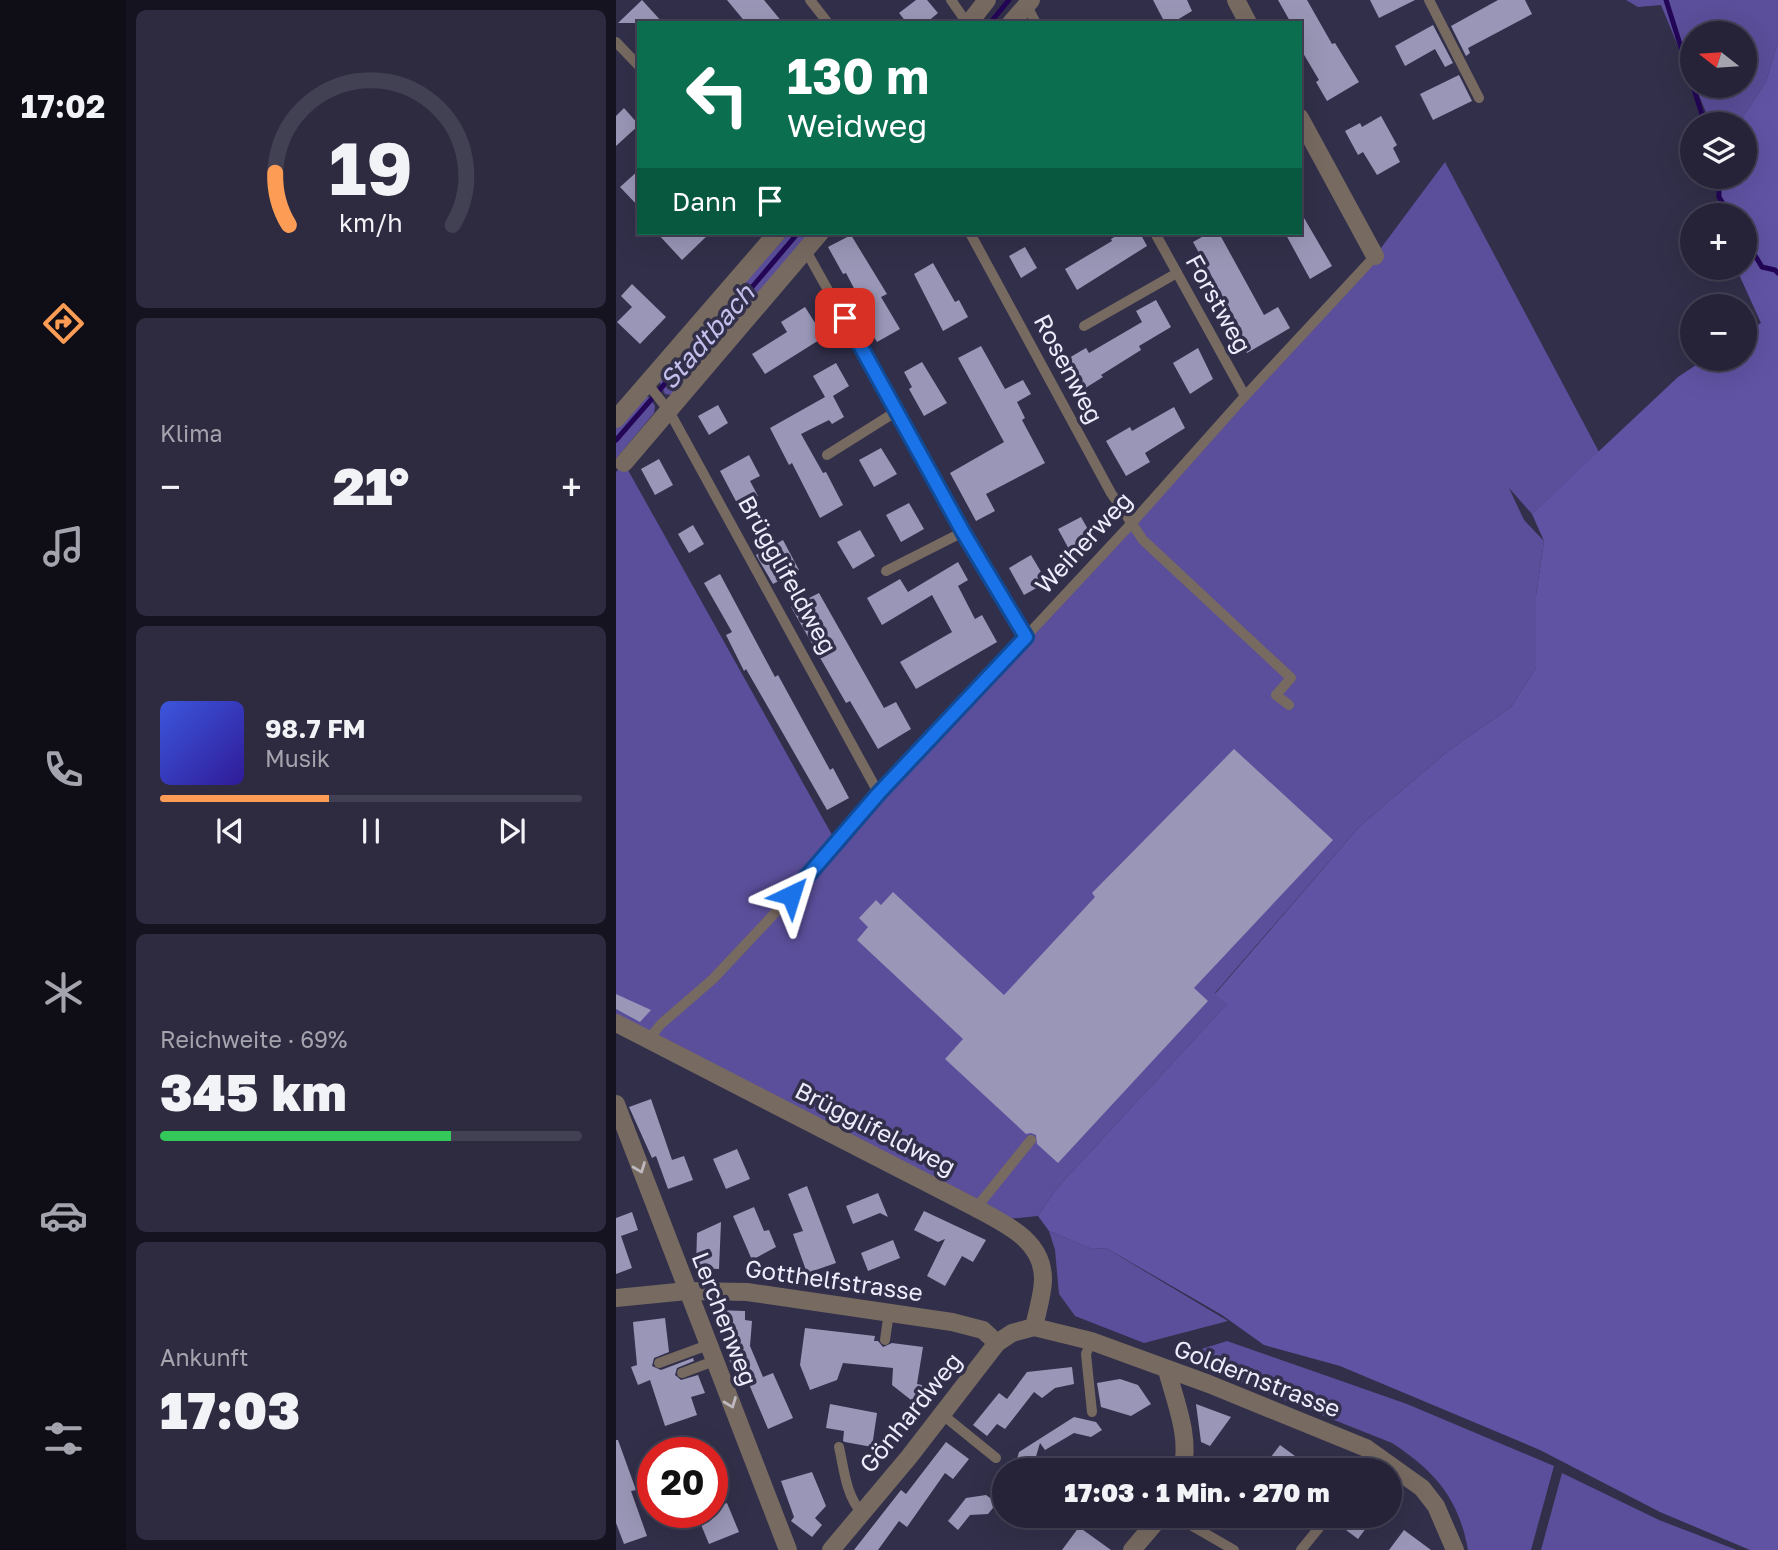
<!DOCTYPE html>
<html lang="de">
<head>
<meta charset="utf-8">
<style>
	:root { --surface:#262338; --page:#2e2b40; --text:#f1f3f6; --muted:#a4a4ae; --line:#424053; --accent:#fd9d55 }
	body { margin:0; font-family:"Golos Text",sans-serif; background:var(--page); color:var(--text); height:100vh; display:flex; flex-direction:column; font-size:26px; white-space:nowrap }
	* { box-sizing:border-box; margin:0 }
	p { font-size:23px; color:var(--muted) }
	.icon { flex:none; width:38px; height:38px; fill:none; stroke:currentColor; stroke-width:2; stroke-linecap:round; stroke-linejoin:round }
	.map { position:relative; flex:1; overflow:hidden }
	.side { display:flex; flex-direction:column; gap:10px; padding:10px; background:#15131f; width:490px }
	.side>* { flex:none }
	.banner { position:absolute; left:21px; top:21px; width:665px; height:214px; border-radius:0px; box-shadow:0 7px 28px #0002,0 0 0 2px var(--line); background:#0b6e4f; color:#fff; overflow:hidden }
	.needle { width:46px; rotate:287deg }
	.controls { position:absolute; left:1064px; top:21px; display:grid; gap:14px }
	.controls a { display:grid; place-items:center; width:77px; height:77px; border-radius:50%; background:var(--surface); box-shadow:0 7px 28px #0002,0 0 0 2px var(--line); font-size:35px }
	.speed { position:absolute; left:21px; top:1437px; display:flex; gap:14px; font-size:35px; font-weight:700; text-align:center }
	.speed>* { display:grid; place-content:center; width:91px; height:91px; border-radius:50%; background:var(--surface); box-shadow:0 7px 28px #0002,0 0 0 2px var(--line); line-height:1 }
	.speed .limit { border:10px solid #d22; background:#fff; color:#111 }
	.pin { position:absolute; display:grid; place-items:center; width:60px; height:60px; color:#fff; margin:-30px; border-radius:14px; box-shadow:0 4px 10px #0006 }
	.me { position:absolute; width:77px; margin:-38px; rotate:41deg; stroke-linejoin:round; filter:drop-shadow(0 0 5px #0008) }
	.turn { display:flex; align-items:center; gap:24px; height:147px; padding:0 35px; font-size:32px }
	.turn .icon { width:91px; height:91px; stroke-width:2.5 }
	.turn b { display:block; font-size:49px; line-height:60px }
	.then { display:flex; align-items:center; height:66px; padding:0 35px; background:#0003; gap:14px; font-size:26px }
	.big { font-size:52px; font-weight:800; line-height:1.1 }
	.side .tile { flex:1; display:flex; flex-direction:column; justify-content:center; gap:10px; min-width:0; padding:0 24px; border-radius:10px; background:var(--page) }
	.side .dial { align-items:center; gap:0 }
	.dial svg { height:182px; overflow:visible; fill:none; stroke:var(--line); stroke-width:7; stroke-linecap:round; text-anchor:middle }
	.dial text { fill:var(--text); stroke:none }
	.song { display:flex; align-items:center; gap:21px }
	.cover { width:84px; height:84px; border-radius:10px; background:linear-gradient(135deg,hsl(230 70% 55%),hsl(250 70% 35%)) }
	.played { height:7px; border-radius:4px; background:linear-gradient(90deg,var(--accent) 40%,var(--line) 40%) }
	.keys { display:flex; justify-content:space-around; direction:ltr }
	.heat { display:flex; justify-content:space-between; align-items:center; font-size:38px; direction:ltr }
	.charge { height:10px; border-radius:5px; background:linear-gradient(90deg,#34c759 69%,var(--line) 0) }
	.trip { position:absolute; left:376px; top:1458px; width:410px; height:70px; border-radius:35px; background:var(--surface); box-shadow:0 7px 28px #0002,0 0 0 2px var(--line); font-weight:800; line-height:70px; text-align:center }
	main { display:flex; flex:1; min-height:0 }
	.tabs { display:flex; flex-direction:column; width:126px; justify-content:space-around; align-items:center; background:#0f0e16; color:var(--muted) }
	.tabs .icon { width:49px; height:49px }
	.tabs .current { color:var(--accent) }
	.tabs b { font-size:32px; color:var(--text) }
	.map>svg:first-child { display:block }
</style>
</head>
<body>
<main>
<nav class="tabs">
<b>17:02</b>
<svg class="icon current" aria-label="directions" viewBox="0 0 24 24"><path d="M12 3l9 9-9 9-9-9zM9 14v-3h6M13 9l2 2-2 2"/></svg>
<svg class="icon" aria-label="music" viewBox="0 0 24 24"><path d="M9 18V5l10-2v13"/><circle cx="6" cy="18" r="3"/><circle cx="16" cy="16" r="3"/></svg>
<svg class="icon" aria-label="phone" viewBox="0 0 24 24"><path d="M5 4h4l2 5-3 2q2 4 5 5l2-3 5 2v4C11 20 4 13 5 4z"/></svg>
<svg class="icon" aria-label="climate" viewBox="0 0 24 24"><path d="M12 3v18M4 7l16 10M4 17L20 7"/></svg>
<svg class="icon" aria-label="car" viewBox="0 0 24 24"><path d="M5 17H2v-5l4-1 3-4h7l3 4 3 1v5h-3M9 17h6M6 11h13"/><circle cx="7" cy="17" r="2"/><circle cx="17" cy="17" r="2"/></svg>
<svg class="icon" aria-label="filters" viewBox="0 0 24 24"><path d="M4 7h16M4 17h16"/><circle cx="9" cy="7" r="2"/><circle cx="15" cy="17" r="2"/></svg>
</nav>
<section class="side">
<div class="tile dial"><svg viewBox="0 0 100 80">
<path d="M14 69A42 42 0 1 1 86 69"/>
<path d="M14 69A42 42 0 0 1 8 46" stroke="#fd9d55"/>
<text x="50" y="56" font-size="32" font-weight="700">19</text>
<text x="50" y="72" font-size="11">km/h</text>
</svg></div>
<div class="tile"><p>Klima</p>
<div class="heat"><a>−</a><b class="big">21°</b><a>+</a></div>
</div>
<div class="tile">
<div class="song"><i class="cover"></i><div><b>98.7 FM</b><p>Musik</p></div></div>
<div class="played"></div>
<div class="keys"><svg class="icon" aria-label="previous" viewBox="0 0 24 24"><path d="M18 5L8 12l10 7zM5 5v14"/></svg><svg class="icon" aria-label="pause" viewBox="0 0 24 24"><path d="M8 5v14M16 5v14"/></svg><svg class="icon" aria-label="next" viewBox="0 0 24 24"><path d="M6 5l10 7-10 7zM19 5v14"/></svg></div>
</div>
<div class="tile"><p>Reichweite · 69%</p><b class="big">345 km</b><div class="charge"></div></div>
<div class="tile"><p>Ankunft</p><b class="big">17:03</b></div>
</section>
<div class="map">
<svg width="1162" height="1550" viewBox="0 0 1162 1550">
	<rect width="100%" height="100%" fill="#322f4a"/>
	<g fill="#5b4e9a">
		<path d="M 1010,0 L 1162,0 L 1162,41 L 1150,82 L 1122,124 L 1095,124 L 1079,86 L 1129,86 L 1129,33 L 1076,33 L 1076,80 L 1045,5 L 1022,7 Z"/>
		<path d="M 829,162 L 983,452 L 916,514 L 893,488 L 908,520 L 928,541 L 920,596 L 920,668 L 895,707 L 832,751 L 744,826 L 599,993 L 612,1003 L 441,1188 L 422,1216 L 381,1220 L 0,1023 L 0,472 L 8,463 L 220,842 L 759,256 Z"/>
		<path d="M 173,233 L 197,233 L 56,395 L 49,394 L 42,379 Z"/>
		<path d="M 26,397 L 33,397 L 39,406 L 38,413 L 0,459 L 0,426 Z"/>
		<path d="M 433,1231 L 476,1249 L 490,1248 L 612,1321 L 528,1343 L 459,1316 L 443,1294 L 439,1250 Z"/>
		<path d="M 611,1341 L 791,1404 L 938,1466 L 915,1550 L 852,1550 C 843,1499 819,1471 776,1443 L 560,1357 Z"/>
		<path d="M 946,1473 L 1043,1520 L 1121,1550 L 925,1550 Z"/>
	</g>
	<path fill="#6153a4" d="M 1162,41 L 1162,1550 L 1134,1550 L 1044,1512 L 924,1450 L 724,1366 L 648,1345 L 606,1315 L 490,1248 L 476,1249 L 433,1231 L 422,1216 L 441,1188 L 611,1004 L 599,994 L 744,826 L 832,751 L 895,707 L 920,668 L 920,596 L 928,541 L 916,514 L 1062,377 L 1089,359 L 1129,359 L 1129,333 L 1145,323 L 1120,268 L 1129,268 L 1129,215 L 1105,215 L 1103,204 L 1104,177 L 1129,177 L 1129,124 L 1122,124 L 1150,82 Z"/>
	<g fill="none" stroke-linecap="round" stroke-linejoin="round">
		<g stroke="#230656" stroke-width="5">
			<path d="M 1050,0 L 1076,82"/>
			<path d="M 374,23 L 393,0"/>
			<path d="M 1077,86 L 1089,124"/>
			<path d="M 1103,177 L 1103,197 L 1114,215"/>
			<path d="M 1129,239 L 1146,267 L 1159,270 L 1162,273"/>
			<path d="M 0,440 L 53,379 L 80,353 L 182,233"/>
		</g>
	</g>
	<g fill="#9996b7">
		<path d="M 26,0 L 47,23 L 2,23 Z"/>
		<path d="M 111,0 L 148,0 L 167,23 L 130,23 Z"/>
		<path d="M 300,0 L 311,0 L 322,13 L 310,23 L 291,23 L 283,13 Z"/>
		<path d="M 537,0 L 571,0 L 576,11 L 556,23 L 549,23 Z"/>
		<path d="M 662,0 L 691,0 L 716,44 L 719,43 L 743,82 L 711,101 L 700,82 L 703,80 L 684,48 L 684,23 L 675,23 Z"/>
		<path d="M 754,0 L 799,0 L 763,18 Z"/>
		<path d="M 882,0 L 909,0 L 916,14 L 852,48 L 854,53 L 850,56 L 835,26 Z"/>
		<path d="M 817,25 L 837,63 L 829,67 L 819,49 L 789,66 L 779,46 Z"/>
		<path d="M 843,75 L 856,101 L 817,120 L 804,94 Z"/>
		<path d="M 8,108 L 23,125 L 0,146 L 0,116 Z"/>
		<path d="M 765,116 L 781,145 L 777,148 L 784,162 L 761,175 L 747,152 L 742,155 L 729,131 L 744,123 L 746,127 Z"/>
		<path d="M 23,170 L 23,207 L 4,187 Z"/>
		<path d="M 684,211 L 716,266 L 694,279 L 669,233 L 684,233 Z"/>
		<path d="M 41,233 L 94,233 L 66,260 Z"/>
		<path d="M 505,233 L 524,233 L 531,246 L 461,290 L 449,269 L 496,241 L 495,239 Z"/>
		<path d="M 593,233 L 603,233 L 648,315 L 662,307 L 674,328 L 631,353 L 619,331 L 624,328 L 577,242 Z"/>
		<path d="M 235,235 L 271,294 L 265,297 L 284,329 L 261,342 L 247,318 L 252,315 L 230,273 L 227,274 L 212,247 Z"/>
		<path d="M 409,247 L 421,268 L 405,278 L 393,256 Z"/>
		<path d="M 317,263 L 339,302 L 343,300 L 352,317 L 327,331 L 298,274 Z"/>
		<path d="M 16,284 L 50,317 L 24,344 L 1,322 L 16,307 L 5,296 Z"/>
		<path d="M 540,300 L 555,327 L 523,346 L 525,350 L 485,375 L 487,377 L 463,392 L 446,362 L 470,348 L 473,353 L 526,322 L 520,311 Z"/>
		<path d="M 189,307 L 208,337 L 149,374 L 136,354 L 171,332 L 165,322 Z"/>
		<path d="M 365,346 L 389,389 L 407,380 L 415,394 L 401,402 L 409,418 L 406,420 L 429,463 L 370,494 L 379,511 L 360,521 L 334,473 L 388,442 L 342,358 Z"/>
		<path d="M 582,348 L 597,379 L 574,394 L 557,363 Z"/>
		<path d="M 306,362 L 331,403 L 308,416 L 293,389 L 296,387 L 288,372 Z"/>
		<path d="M 220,363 L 233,386 L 217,396 L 228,417 L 216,424 L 213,420 L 185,434 L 207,473 L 210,472 L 227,505 L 204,518 L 176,463 L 173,465 L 154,428 L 209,397 L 197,376 Z"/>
		<path d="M 102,405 L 112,423 L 93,435 L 82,416 Z"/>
		<path d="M 558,407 L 569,428 L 529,453 L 534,462 L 510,476 L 490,441 L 514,427 L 516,431 Z"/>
		<path d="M 265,448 L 281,474 L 258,487 L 243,460 Z"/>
		<path d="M 133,455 L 144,476 L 134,481 L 142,496 L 123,507 L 104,471 Z"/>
		<path d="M 43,459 L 57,485 L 39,495 L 25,469 Z"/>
		<path d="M 293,503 L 308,529 L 285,542 L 270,515 Z"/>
		<path d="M 465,517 L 478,540 L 455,553 L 442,529 Z"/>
		<path d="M 77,525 L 88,544 L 73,553 L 62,534 Z"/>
		<path d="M 244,530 L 259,556 L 237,569 L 221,542 Z"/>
		<path d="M 167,540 L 183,570 L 157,584 L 140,555 Z"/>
		<path d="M 415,555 L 431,582 L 408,595 L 393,568 Z"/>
		<path d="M 342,562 L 352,580 L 342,586 L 359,619 L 366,615 L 381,642 L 300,689 L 284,662 L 336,632 L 316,595 L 266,625 L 251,598 L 284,579 L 292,592 Z"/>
		<path d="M 104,574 L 159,677 L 162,675 L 214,770 L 217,768 L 233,798 L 211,810 L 130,669 L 128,671 L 110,635 L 116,632 L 88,583 Z"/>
		<path d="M 203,593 L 268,708 L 280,702 L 295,729 L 262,749 L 234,701 L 230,703 L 175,607 Z"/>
		<path d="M 618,749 L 717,840 L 578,988 L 592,1001 L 442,1163 L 421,1144 L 420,1135 L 415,1133 L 410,1134 L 329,1059 L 347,1039 L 241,940 L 252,927 L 243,918 L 260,900 L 265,905 L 277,892 L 388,995 L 479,897 L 476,893 Z"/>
		<path d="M 0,994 L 35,1010 L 24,1022 L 0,1009 Z"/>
		<path d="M 35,1099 L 56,1160 L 68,1156 L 77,1180 L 52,1189 L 40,1156 L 36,1158 L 13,1107 Z"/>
		<path d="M 121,1149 L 134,1179 L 110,1189 L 97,1159 Z"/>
		<path d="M 191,1186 L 220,1263 L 191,1273 L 177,1234 L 187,1231 L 172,1194 Z"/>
		<path d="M 262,1193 L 272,1217 L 264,1213 L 237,1224 L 230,1206 Z"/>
		<path d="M 138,1207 L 148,1231 L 153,1230 L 160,1247 L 136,1260 L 117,1216 Z"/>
		<path d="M 308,1211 L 370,1240 L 357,1262 L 346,1256 L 329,1286 L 311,1276 L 329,1239 L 322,1242 L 298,1230 Z"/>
		<path d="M 16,1212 L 22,1230 L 5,1236 L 16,1268 L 0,1274 L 0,1218 Z"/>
		<path d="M 105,1222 L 103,1269 L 80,1268 L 81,1233 Z"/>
		<path d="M 277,1240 L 284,1258 L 252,1271 L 245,1253 Z"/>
		<path d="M 99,1310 L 129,1311 L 129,1320 L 136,1321 L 134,1346 L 147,1377 L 157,1373 L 177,1418 L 152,1429 L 124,1363 L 115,1365 L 103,1328 L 99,1326 Z"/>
		<path d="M 49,1318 L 53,1352 L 38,1358 L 36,1366 L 45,1370 L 77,1358 L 78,1361 L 61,1368 L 59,1375 L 65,1380 L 82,1375 L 89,1393 L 75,1397 L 81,1415 L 49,1426 L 34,1380 L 22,1385 L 15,1367 L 21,1365 L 17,1322 Z"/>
		<path d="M 189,1328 L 259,1336 L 258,1341 L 262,1341 L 267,1347 L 276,1343 L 307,1347 L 301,1384 L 306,1385 L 304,1401 L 295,1400 L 276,1385 L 277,1368 L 227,1363 L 221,1380 L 194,1390 L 184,1365 Z"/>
		<path d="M 456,1367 L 458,1384 L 439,1388 L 426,1398 L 418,1392 L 389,1429 L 381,1424 L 371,1436 L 357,1425 L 383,1393 L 391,1399 L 411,1372 Z"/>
		<path d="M 504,1379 L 522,1385 L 535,1404 L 515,1416 L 485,1407 L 481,1383 Z"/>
		<path d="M 214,1404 L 261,1413 L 256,1447 L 229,1442 L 227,1441 L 228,1431 L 210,1428 Z"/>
		<path d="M 580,1404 L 615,1417 L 594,1446 L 585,1442 Z"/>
		<path d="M 458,1417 L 480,1422 L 486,1430 L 475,1437 L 458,1433 L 429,1450 L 424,1443 L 416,1470 L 398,1470 L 403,1452 Z"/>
		<path d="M 0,1440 L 2,1440 L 20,1490 L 15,1491 L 31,1536 L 8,1544 L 0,1523 Z"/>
		<path d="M 330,1442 L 353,1459 L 337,1479 L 329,1473 L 291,1527 L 283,1521 L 262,1550 L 238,1550 L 285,1490 L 290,1494 Z"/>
		<path d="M 664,1445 L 698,1470 L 645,1470 Z"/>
		<path d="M 196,1472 L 210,1506 L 199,1518 L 206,1525 L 196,1537 L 175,1521 L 178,1517 L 165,1481 Z"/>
		<path d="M 370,1495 L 381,1503 L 372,1514 L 354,1515 L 342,1530 L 332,1521 L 350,1498 Z"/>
		<path d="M 111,1503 L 123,1532 L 93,1544 L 81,1515 L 96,1512 L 96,1509 Z"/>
		<path d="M 718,1516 L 759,1516 L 742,1539 L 718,1521 Z"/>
		<path d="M 463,1527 L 495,1550 L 446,1550 Z"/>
		<path d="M 788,1530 L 815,1550 L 773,1550 Z"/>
	</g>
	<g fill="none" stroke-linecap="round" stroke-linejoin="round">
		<g stroke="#776a61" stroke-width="10">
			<path d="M 194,0 L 212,23"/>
			<path d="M 335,0 L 351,23"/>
			<path d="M 813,0 L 863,98"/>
			<path d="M 411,6 L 420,23"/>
			<path d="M 0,42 L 23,66"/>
			<path d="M 354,233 L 495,493 L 527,540 L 675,678 L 660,695 L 673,705"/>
			<path d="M 539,233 L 629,396"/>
			<path d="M 189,249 L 347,532 L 410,637"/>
			<path d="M 468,326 L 561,273"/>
			<path d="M 31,383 L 53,411 L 263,794"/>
			<path d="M 211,455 L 281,411"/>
			<path d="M 270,571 L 347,532"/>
			<path d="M 33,1039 L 45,1024 L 97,979 L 159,913 L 263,794 L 515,524 L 629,396 L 759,256"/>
			<path d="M 360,1208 L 415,1140"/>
			<path d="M 269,1340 L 273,1312"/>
			<path d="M 475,1341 L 470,1354 L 476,1412"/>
			<path d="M 43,1363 L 92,1345"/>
			<path d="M 66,1373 L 98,1361"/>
			<path d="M 327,1415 L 380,1458"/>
			<path d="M 223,1447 C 228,1469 230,1496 246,1513"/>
			<path d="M 559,1516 L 618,1550"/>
			<path d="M 685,1550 L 711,1518"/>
		</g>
		<g stroke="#776a61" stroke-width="18">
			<path d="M 620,0 L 632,23"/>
			<path d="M 353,23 L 371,0"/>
			<path d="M 395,23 L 415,0"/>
			<path d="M 684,118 L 759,256"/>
			<path d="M 0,419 L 161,233"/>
			<path d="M 8,463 L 204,233"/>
			<path d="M 0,1023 L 360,1208 C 389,1224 427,1240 427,1279 C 427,1294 421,1312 418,1327"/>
			<path d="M 0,1104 L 172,1550"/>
			<path d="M 0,1298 L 71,1291 L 131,1292 L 336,1322 L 367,1330 L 381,1343"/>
			<path d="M 551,1370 C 559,1401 575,1438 566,1470"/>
			<path d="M 215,1550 L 293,1457 L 381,1343 L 396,1333 L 418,1327 L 475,1341 L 593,1384 L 750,1448 L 806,1488 L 820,1506 L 839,1550"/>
			<path d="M 516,1550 L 545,1516"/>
		</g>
	</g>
	<defs><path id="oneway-chevron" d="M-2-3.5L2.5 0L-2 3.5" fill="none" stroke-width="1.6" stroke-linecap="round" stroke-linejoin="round" transform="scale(1.75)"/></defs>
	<g stroke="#beb8bf">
		<use href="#oneway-chevron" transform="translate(24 1168) rotate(69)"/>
		<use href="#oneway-chevron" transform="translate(115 1403) rotate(69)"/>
	</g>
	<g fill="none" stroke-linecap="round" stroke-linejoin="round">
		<defs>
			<path id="route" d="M 175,895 L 263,793 L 410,637 L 347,532 L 229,318"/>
		</defs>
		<use href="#route" stroke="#114b97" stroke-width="18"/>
		<use href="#route" stroke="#1a73e8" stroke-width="12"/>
	</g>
	<g text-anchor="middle" stroke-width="7" stroke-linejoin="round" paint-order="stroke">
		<g font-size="24" fill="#edecfd" stroke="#322f4a">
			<text transform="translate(602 304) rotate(61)" y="8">Forstweg</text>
			<text transform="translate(452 369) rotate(62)" y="8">Rosenweg</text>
			<text transform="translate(468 543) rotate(-47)" y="8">Weiherweg</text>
			<text transform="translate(171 575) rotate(61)" y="8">Brügglifeldweg</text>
			<text transform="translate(259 1129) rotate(27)" y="8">Brügglifeldweg</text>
			<text transform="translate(218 1281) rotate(8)" y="8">Gotthelfstrasse</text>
			<text transform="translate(108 1319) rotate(69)" y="8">Lerchenweg</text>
			<text transform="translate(641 1379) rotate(21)" y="8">Goldernstrasse</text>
			<text transform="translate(295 1413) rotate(-51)" y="8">Gönhardweg</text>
		</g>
		<g font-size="26" font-style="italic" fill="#c4c0ed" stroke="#322f4a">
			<text transform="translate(91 337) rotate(-49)" y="9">Stadtbach</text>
		</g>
	</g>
</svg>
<div class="controls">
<a><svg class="needle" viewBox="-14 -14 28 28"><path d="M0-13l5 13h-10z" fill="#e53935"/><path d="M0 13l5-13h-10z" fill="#a4a4ae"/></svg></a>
<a><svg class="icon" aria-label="layers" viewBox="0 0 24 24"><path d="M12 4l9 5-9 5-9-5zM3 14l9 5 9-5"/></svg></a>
<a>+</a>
<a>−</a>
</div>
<div class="speed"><div class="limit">20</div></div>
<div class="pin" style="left:229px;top:318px;background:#d93025"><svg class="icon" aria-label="arrive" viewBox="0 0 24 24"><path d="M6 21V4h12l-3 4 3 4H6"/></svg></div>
<svg class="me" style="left:175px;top:895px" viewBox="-20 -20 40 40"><path d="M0-17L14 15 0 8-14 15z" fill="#1a73e8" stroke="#fff" stroke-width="4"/></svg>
<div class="trip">17:03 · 1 Min. · 270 m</div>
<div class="banner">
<div class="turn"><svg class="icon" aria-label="left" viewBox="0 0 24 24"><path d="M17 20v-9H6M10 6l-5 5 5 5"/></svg><div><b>130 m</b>Weidweg</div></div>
<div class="then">Dann<svg class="icon" aria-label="arrive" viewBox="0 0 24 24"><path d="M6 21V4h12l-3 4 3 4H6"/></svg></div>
</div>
</div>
</main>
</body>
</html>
